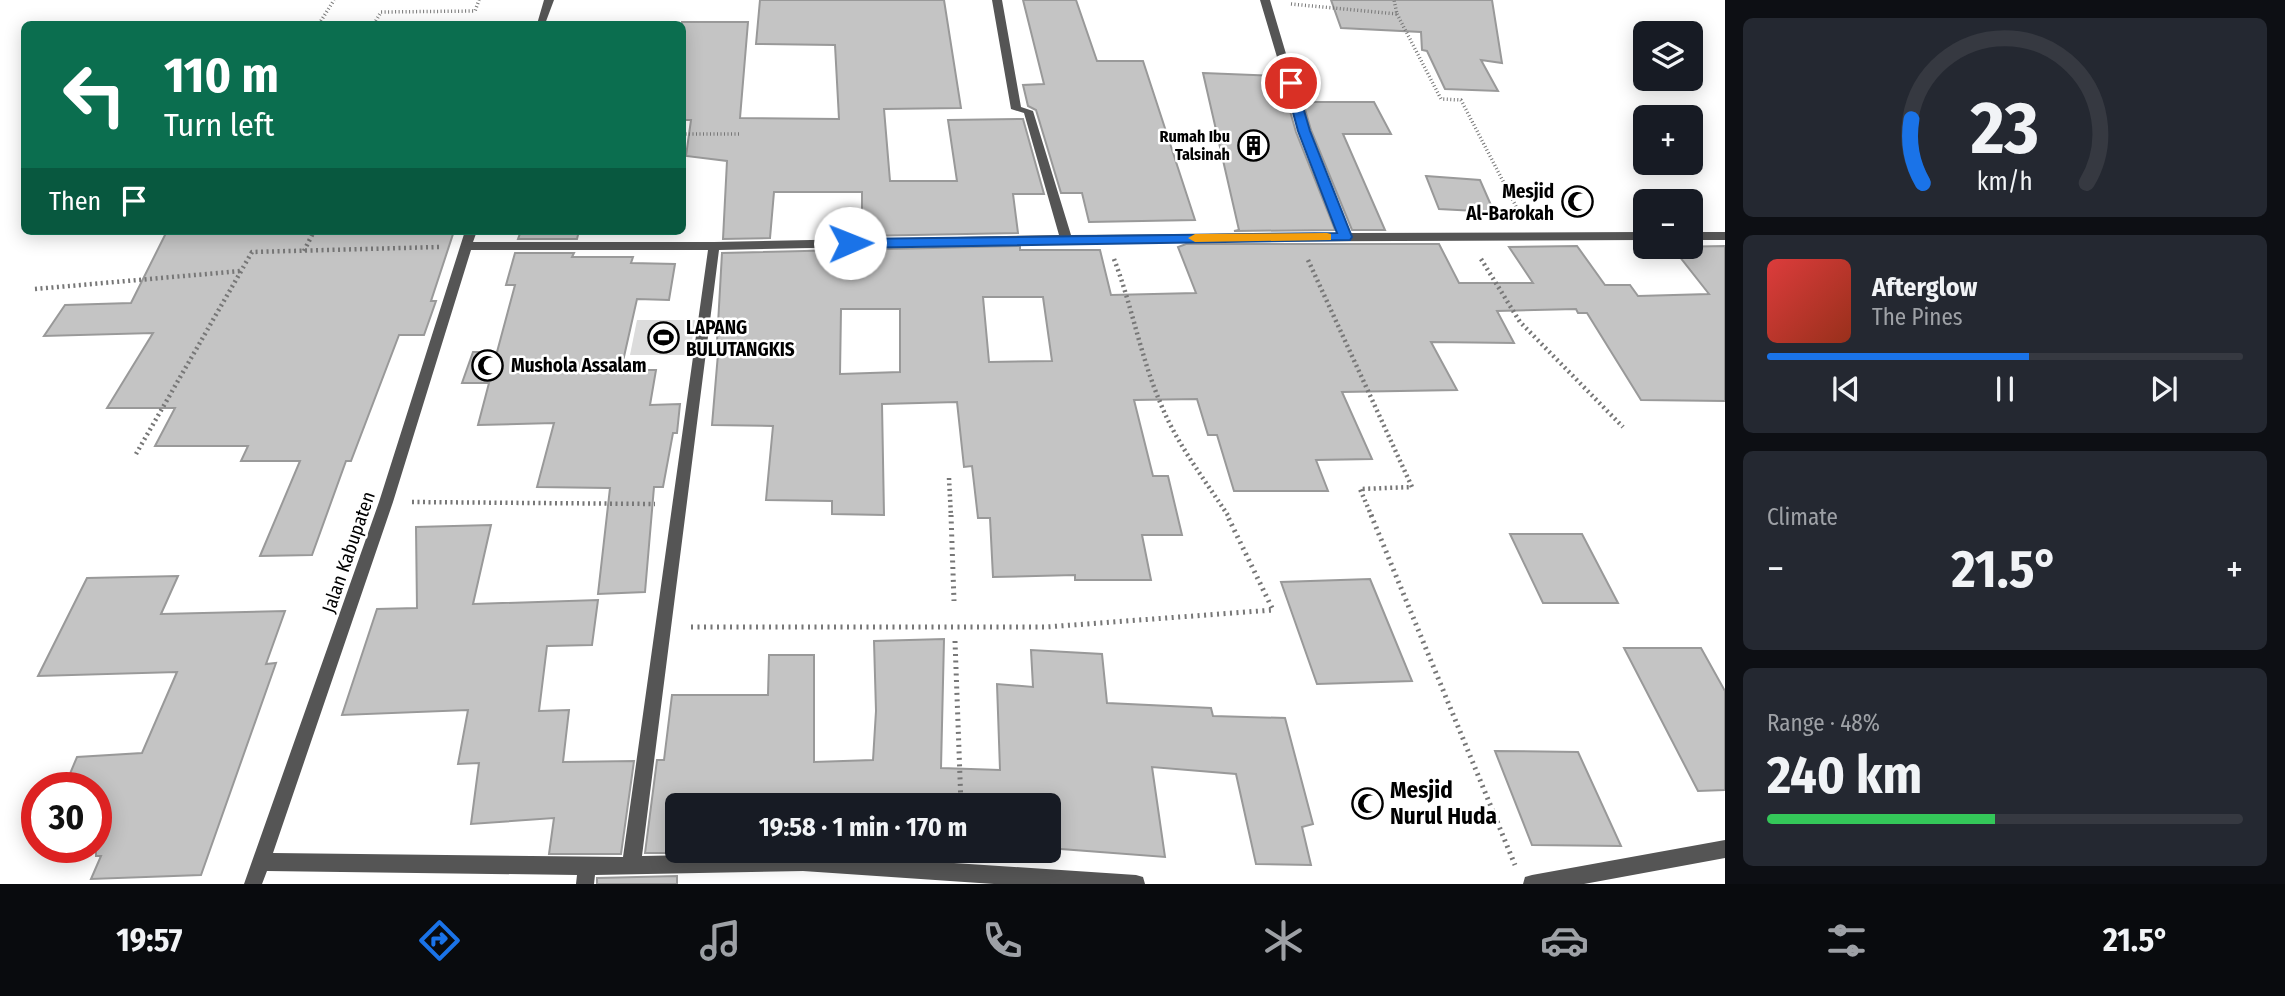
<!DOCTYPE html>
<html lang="en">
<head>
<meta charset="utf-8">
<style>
	:root { --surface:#171b24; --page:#242831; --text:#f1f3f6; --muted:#9ea1a6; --line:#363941; --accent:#1a73e8 }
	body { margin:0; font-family:"Fira Sans Condensed",sans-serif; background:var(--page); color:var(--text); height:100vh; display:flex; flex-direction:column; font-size:26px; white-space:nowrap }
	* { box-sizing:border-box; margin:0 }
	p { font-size:23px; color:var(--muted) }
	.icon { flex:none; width:38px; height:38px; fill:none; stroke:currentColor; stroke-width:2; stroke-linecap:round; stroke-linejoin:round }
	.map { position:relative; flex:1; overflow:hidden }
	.drawer { display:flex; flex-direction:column; gap:18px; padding:18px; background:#0d0f14; width:560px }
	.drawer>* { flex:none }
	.banner { position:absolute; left:21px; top:21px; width:665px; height:214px; border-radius:10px; box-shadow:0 4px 18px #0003; background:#0b6e4f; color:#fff; overflow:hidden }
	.tools { position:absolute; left:1633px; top:21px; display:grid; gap:14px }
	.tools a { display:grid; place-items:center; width:70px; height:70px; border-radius:10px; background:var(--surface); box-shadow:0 4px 18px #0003; font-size:35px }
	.speed { position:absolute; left:21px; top:772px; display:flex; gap:14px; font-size:35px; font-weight:700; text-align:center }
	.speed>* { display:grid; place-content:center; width:91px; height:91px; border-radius:50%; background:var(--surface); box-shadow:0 4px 18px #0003; line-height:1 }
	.speed .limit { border:10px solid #d22; background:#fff; color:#111 }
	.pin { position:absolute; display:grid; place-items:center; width:60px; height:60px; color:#fff; margin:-30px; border:4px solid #fff; border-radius:50%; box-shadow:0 2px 7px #0007 }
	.me { position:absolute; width:77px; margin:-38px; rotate:89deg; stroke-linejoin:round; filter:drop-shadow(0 0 5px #0008) }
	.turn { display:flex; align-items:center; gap:24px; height:147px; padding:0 28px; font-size:32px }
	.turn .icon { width:91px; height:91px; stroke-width:2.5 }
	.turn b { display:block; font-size:49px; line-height:60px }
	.then { display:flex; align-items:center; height:66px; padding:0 28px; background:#0003; gap:14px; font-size:26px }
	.big { font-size:52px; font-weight:700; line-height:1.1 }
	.drawer .widget { flex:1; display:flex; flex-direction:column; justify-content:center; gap:10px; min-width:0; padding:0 24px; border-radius:10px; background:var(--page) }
	.drawer .dial { align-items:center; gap:0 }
	.dial svg { height:182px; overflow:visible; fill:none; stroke:var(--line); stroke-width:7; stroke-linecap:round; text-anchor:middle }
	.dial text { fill:var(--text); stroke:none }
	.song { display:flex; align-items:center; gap:21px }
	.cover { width:84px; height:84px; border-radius:10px; background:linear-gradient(135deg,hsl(0 70% 55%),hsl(10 70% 35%)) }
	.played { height:7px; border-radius:4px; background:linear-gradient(90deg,var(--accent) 55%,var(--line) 55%) }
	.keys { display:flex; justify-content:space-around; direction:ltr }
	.heat { display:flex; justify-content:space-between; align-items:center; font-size:38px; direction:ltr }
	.charge { height:10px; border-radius:5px; background:linear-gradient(90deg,#34c759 48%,var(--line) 0) }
	.trip { position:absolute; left:665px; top:793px; width:396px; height:70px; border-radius:10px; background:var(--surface); box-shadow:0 4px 18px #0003; font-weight:700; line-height:70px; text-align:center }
	.tab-bar { display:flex; height:112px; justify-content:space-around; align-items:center; background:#090b0e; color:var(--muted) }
	.tab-bar .icon { width:49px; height:49px }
	.tab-bar .current { color:var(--accent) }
	.tab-bar b { font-size:32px; color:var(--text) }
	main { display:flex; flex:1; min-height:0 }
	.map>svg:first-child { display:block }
</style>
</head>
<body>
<main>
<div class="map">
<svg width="1725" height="884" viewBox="0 0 1725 884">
	<rect width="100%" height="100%" fill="#fff"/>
	<path fill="#dcdcdc" d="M 637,320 L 695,320 L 690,355 L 630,355 Z"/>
	<g fill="#c4c4c4" stroke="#999" stroke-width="2" fill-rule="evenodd">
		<path d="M 760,0 L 944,0 L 961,108 L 884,109 L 890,181 L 957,181 L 948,120 L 1023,119 L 1044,194 L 1013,194 L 1018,233 L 862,236 L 862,192 L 774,192 L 770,238 L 723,239 L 727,161 L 686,156 L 691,120 L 682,120 L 682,22 L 748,22 L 740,118 L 839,119 L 835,45 L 756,44 Z"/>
		<path d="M 1023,0 L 1076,0 L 1097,61 L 1143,61 L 1195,220 L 1089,222 L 1082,193 L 1061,193 L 1036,110 L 1028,106 L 1023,85 L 1044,84 Z"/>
		<path d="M 1331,0 L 1492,0 L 1502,63 L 1481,60 L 1498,91 L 1445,89 L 1427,51 L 1422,50 L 1421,32 L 1341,28 Z"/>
		<path d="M 1203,73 L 1280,76 L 1296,132 L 1335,230 L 1234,231 L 1239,230 Z"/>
		<path d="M 1303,102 L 1374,102 L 1391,134 L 1343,134 L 1385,230 L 1352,230 L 1311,130 Z"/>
		<path d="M 1426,176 L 1480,180 L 1494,212 L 1439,209 Z"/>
		<path d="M 167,231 L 454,231 L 431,301 L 436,301 L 424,335 L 399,335 L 351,461 L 346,461 L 312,555 L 260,556 L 300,461 L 241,461 L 248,446 L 155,446 L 175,408 L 107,408 L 153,333 L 44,336 L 65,305 L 131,303 Z"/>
		<path d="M 521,231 L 579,231 L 577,239 L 518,239 Z"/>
		<path d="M 1186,244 L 1439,244 L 1459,283 L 1533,283 L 1509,247 L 1577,246 L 1605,285 L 1630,285 L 1638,296 L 1709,294 L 1672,247 L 1725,246 L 1725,401 L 1641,400 L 1587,313 L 1578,313 L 1576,309 L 1497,311 L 1514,343 L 1431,342 L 1457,390 L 1342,392 L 1372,459 L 1316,460 L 1328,491 L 1234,491 L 1217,435 L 1208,435 L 1197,399 L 1134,400 L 1153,476 L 1168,476 L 1182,535 L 1142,535 L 1151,580 L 1075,580 L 1075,575 L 993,577 L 990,518 L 978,518 L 972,466 L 964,467 L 957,402 L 882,404 L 884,515 L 832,514 L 832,501 L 766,500 L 773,426 L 712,425 L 719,342 L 717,342 L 722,253 L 1020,246 L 1020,250 L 1100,250 L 1111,295 L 1196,293 L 1178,247 ZM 983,297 L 1043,297 L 1052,361 L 989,362 ZM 841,309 L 900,309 L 900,372 L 840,374 Z"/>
		<path d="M 515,253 L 574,253 L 572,257 L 633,257 L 631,263 L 675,264 L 669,300 L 637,299 L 621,370 L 656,370 L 650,405 L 680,404 L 677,433 L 673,433 L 663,487 L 654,487 L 645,592 L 598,594 L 610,488 L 537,487 L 554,423 L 478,425 L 489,383 L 462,383 L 473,352 L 497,352 L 515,285 L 506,285 Z"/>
		<path d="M 491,525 L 473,604 L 598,600 L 592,645 L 547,646 L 539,711 L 569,710 L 563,762 L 634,761 L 621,854 L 549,854 L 554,818 L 471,824 L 479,763 L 458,764 L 468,710 L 342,715 L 377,609 L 417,608 L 416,527 Z"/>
		<path d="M 1510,534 L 1582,534 L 1618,603 L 1543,603 Z"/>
		<path d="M 178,576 L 161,614 L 285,611 L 266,664 L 276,663 L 201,875 L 91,879 L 101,856 L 96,856 L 96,788 L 64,788 L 77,757 L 142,753 L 177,672 L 38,676 L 87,578 Z"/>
		<path d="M 1370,579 L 1412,681 L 1317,684 L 1281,582 Z"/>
		<path d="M 944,639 L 941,768 L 1000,770 L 997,684 L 1033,687 L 1031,650 L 1102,654 L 1107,703 L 1211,708 L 1213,716 L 1285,718 L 1313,824 L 1302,827 L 1311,865 L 1256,864 L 1236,774 L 1152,767 L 1165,857 L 1048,848 L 1048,805 L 677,805 L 677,853 L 645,853 L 657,760 L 664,760 L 672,695 L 768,695 L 769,655 L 814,655 L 814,762 L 873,760 L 876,711 L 874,641 Z"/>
		<path d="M 1624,648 L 1701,648 L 1725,691 L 1725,790 L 1698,791 Z"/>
		<path d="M 1495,751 L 1578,752 L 1621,846 L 1532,845 Z"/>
		<path d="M 677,876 L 677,884 L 597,884 L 597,878 Z"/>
	</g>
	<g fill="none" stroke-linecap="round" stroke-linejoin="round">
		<g stroke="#777" stroke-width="3.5" stroke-dasharray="1 2.5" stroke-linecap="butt">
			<path d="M 1291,4 L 1397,14 L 1394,0"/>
			<path d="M 1397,14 L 1441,99 L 1461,100 L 1520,214"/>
			<path d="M 319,24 L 334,0"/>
			<path d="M 374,24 L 381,12 L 475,11 L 479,0"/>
			<path d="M 682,134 L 740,134"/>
		</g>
		<g stroke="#777" stroke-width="4.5" stroke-dasharray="2 3.5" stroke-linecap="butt">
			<path d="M 304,251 L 314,231"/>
			<path d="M 1114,259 C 1132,306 1141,358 1160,402 C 1176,443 1205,480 1229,517"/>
			<path d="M 1481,259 L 1520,322 L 1623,427"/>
			<path d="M 1308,260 L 1412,487 L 1360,489 L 1372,517"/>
			<path d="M 35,289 L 241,271"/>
			<path d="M 136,454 L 252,252 L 440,247"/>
			<path d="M 949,478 L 951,517"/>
			<path d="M 412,502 L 655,504"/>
		</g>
		<g stroke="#777" stroke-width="5" stroke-dasharray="2 4.5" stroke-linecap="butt">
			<path d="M 951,515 L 954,601"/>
			<path d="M 1371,515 L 1515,865"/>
			<path d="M 691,627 L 1046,627 L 1273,610 L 1227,515"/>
			<path d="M 955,641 L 961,805"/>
		</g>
		<g fill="#555" fill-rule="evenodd">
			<path d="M 544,0 L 554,0 L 545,24 L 537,24 Z"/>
			<path d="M 992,0 L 1002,0 L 1021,107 L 1033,111 L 1071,235 L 1339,233 L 1299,131 L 1260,0 L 1270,0 L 1309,131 L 1350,233 L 1645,232 L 1645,240 L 1106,242 L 719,250 L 642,856 L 803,853 L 1136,875 L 1143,877 L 1145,884 L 994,884 L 803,871 L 595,875 L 594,884 L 576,884 L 577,875 L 267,871 L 262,884 L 244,884 L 379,502 L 465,231 L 477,231 L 473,242 L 714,242 L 1059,235 L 1024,113 L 1011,109 ZM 471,250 L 708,250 L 623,857 L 273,853 L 393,502 Z"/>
			<rect x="1690" y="232" width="35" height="8"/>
			<path d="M 1725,840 L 1725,858 L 1584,884 L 1523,884 L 1525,877 L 1532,875 Z"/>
		</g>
	</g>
	<path fill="#1a73e8" stroke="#114b97" stroke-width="2" d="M 1287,81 L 1296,83 L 1310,131 L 1352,237 L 1350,240 L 850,248 L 843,243 L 850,239 L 1337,233 L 1298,131 L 1285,83 Z"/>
	<path fill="#f59e0b" d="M 1327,233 L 1331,234 L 1331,240 L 1195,242 L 1188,238 L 1195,234 Z"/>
	<defs>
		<symbol id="building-ring" viewBox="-11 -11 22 22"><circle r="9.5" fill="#fff" stroke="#000" stroke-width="1.5"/><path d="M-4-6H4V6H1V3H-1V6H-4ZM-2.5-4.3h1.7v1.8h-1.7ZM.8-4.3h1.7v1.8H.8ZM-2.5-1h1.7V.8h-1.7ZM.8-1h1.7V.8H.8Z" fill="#000"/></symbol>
		<symbol id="mosque-ring" viewBox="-11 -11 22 22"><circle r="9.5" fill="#fff" stroke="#000" stroke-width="1.5"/><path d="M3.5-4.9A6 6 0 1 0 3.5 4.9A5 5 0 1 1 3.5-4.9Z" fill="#000"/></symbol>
		<symbol id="stadium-ring" viewBox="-11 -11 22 22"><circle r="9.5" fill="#fff" stroke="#000" stroke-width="1.5"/><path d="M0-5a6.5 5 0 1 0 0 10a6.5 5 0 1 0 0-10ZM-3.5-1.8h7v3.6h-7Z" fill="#000"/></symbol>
	</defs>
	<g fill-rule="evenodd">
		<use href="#building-ring" x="1236" y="128" width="35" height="35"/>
		<use href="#mosque-ring" x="1560" y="184" width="35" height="35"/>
		<use href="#stadium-ring" x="646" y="320" width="35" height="35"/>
		<use href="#mosque-ring" x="470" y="348" width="35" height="35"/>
		<use href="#mosque-ring" x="1350" y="786" width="35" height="35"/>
	</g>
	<g text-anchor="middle" stroke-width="5" stroke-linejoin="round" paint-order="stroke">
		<g font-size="16" font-weight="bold" fill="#000" stroke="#fff" text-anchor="end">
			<text x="1230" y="142">Rumah Ibu<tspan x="1230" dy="18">Talsinah</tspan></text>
		</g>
		<g font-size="19" font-weight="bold" fill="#000" stroke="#fff" text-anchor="start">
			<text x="1554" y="198" text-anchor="end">Mesjid<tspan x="1554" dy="22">Al-Barokah</tspan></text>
			<text x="686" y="334">LAPANG<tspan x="686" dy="22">BULUTANGKIS</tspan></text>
			<text x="511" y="372">Mushola Assalam</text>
		</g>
		<g font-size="19" fill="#000" stroke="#fff">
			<text transform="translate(348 552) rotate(-71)" y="7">Jalan Kabupaten</text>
		</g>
		<g font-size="23" font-weight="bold" fill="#000" stroke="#fff" text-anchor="start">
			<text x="1390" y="798">Mesjid<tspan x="1390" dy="26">Nurul Huda</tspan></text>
		</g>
	</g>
</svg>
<div class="tools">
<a><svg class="icon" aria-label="layers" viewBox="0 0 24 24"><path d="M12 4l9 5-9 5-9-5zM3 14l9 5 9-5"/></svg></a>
<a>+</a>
<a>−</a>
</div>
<div class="speed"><div class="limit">30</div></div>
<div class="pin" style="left:1291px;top:83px;background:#d93025"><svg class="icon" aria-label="arrive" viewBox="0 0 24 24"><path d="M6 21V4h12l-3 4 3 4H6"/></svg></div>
<svg class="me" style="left:850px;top:243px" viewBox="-20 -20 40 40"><circle r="19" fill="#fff"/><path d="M0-13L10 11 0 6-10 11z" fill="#1a73e8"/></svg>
<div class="trip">19:58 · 1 min · 170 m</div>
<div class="banner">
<div class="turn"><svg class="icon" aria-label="left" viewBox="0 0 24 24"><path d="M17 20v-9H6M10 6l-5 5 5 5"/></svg><div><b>110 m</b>Turn left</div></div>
<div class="then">Then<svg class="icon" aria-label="arrive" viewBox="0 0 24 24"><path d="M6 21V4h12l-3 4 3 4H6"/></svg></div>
</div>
</div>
<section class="drawer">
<div class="widget dial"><svg viewBox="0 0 100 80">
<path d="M14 69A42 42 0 1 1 86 69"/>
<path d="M14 69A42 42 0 0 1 9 41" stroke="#1a73e8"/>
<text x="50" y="56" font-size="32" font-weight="700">23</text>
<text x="50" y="72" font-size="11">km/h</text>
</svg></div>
<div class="widget">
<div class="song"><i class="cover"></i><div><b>Afterglow</b><p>The Pines</p></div></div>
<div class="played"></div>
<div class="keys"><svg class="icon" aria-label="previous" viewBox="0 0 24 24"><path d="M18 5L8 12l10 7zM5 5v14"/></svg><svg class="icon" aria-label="pause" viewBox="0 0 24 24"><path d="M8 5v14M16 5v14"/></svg><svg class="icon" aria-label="next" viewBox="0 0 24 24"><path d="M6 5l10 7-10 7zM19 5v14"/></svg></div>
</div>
<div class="widget"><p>Climate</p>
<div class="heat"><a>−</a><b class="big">21.5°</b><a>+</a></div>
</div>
<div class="widget"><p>Range · 48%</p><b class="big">240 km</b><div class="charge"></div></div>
</section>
</main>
<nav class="tab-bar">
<b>19:57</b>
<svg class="icon current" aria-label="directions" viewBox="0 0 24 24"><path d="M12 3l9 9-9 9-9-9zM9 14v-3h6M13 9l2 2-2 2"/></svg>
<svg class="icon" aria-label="music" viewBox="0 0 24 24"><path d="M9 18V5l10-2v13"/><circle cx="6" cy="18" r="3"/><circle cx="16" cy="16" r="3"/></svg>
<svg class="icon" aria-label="phone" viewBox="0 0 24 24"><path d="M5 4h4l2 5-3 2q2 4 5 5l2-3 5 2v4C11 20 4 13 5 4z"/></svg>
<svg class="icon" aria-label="climate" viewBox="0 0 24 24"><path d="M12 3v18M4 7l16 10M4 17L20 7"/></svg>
<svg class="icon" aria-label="car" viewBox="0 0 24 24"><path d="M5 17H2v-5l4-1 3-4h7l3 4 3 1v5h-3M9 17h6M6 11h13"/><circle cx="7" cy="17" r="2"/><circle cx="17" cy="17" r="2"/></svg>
<svg class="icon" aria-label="filters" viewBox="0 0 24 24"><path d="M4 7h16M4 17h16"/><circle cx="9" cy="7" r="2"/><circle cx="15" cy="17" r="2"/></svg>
<b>21.5°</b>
</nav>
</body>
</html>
